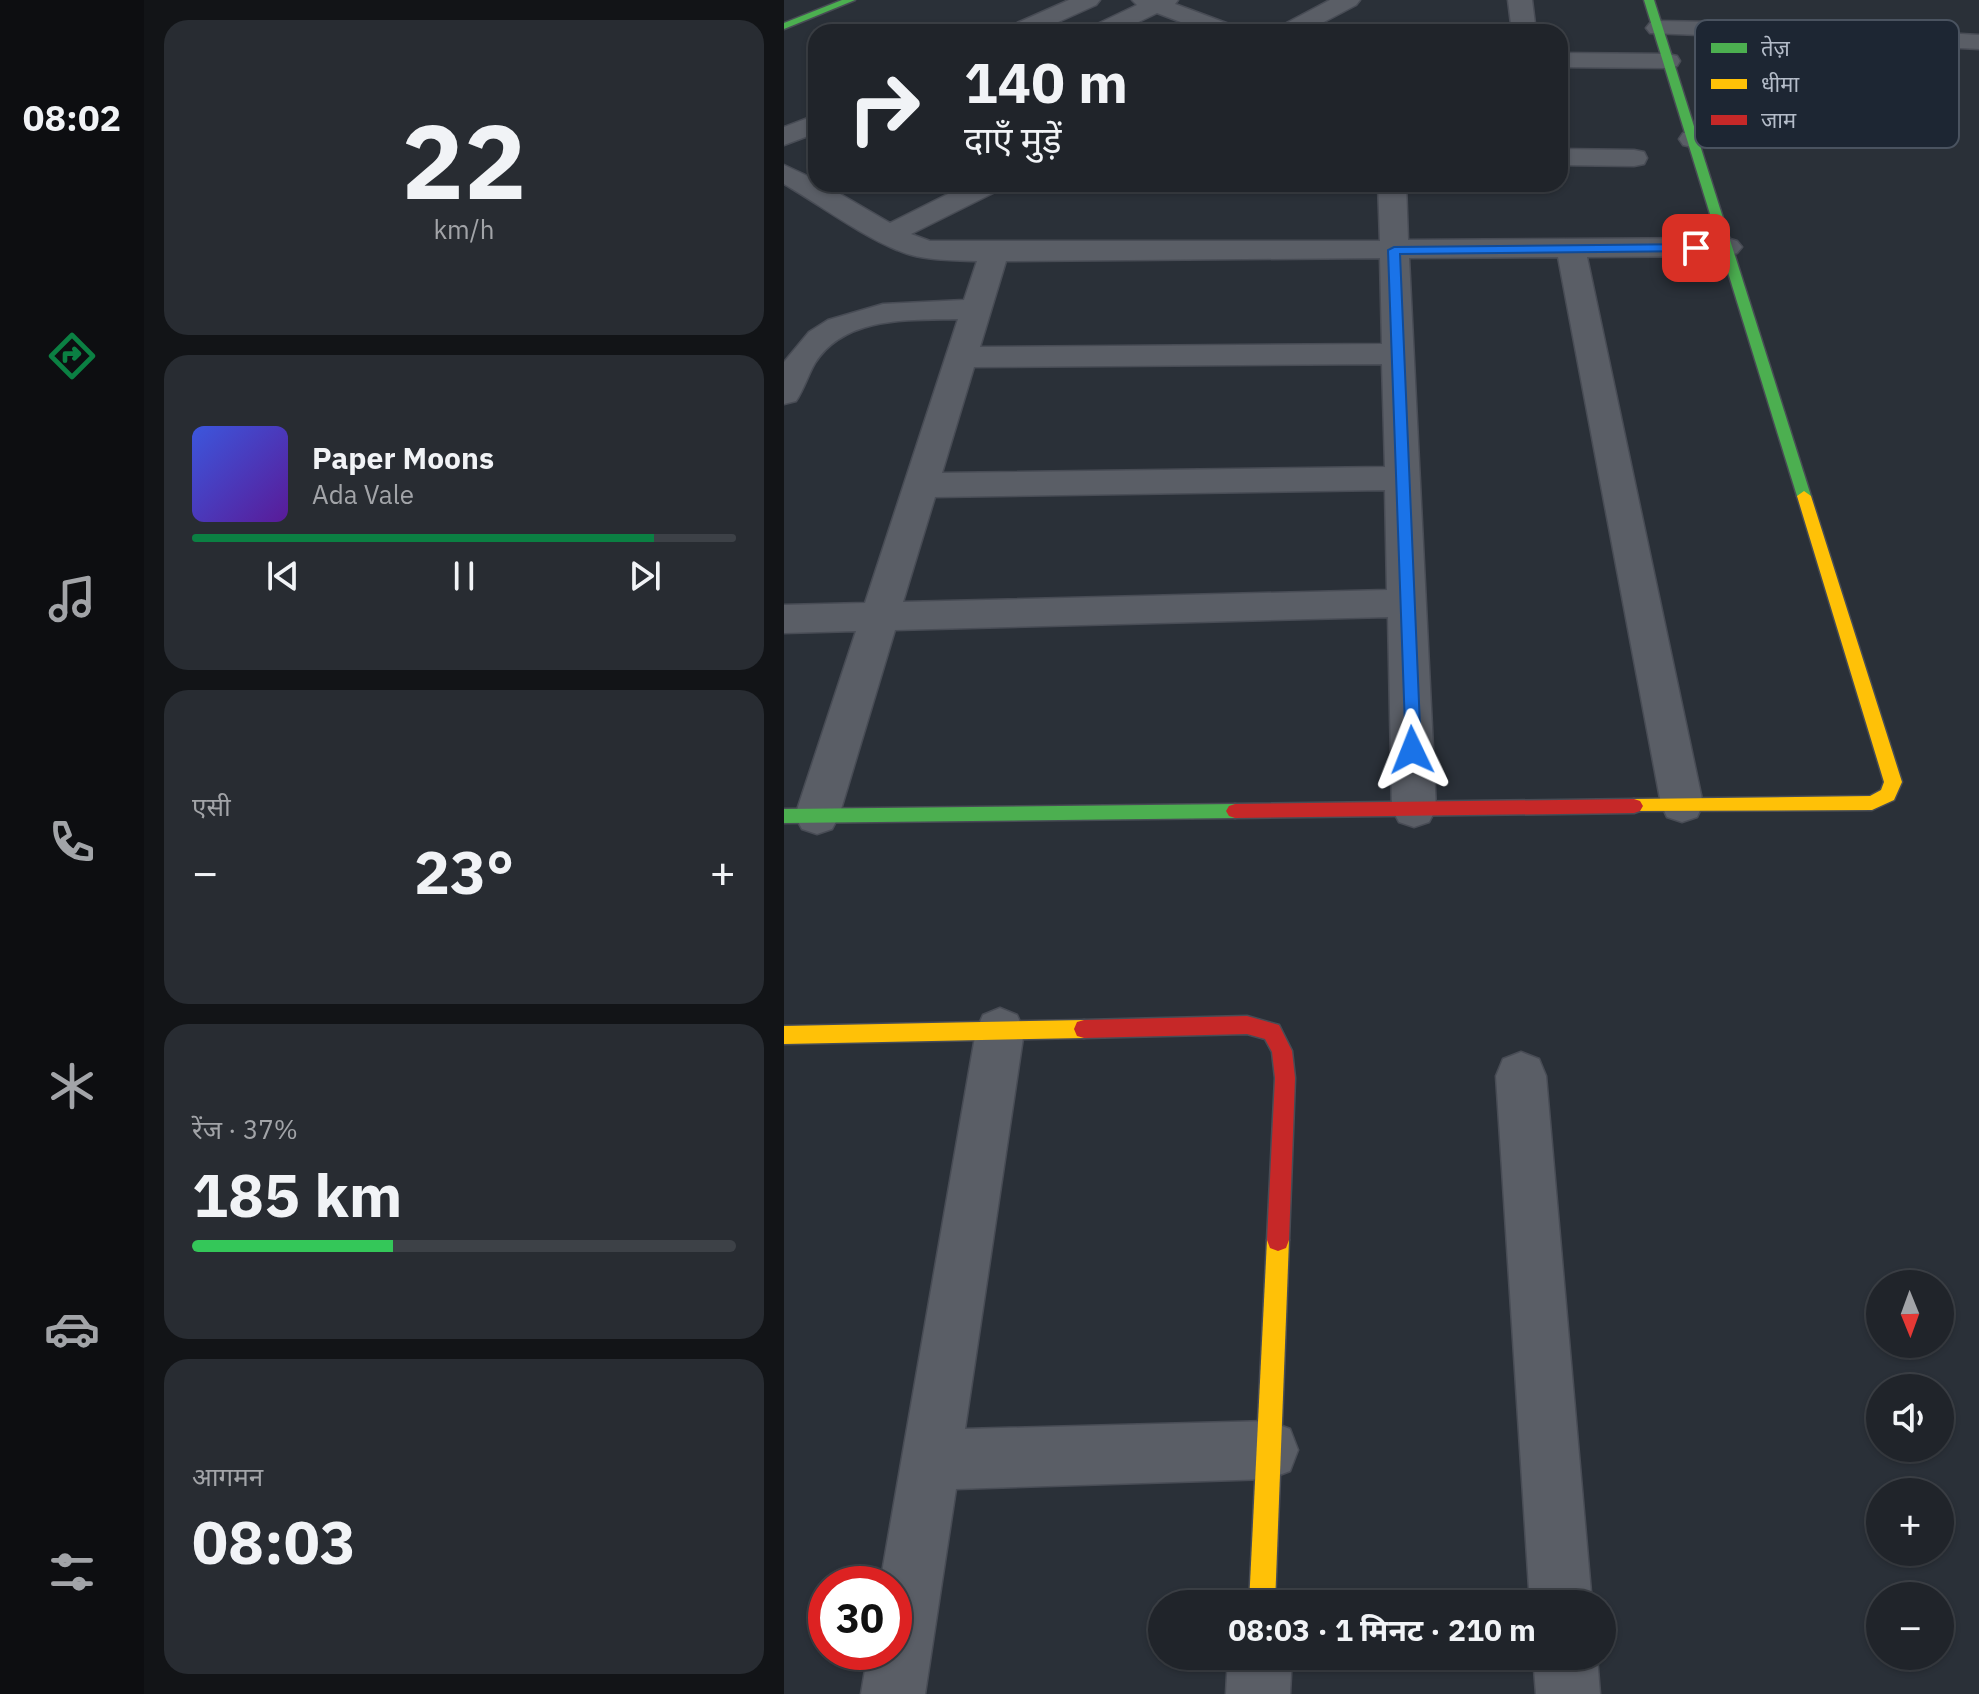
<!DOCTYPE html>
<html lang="hi">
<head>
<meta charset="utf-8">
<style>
	:root { --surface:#20242a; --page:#282c32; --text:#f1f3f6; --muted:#a2a4a8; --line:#3d4147; --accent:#0b8043 }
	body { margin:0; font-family:"IBM Plex Sans","Noto Sans Devanagari",sans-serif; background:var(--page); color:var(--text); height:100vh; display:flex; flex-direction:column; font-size:30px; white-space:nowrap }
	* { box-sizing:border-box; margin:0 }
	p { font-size:26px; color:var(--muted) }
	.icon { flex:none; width:44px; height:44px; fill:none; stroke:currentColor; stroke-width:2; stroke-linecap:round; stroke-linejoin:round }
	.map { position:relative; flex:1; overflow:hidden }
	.details { display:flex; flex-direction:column; gap:20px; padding:20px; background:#121417; width:640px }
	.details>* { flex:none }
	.hud { position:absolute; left:24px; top:24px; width:760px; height:168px; border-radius:24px; box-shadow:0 2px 6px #0004,0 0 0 2px var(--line); background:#20242a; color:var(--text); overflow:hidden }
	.needle { width:52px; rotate:179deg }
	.buttons { position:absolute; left:1082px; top:1270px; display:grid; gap:16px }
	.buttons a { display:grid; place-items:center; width:88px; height:88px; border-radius:50%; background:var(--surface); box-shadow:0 2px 6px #0004,0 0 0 2px var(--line); font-size:40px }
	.speed { position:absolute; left:24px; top:1566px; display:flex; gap:16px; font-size:40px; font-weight:700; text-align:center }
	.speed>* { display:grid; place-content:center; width:104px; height:104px; border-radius:50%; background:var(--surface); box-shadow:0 2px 6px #0004,0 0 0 2px var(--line); line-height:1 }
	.speed .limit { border:12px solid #d22; background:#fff; color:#111 }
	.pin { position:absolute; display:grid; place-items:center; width:68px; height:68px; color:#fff; margin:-34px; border-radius:16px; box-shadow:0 4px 12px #0006 }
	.me { position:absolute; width:88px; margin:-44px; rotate:358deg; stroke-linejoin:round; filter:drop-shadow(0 0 6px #0008) }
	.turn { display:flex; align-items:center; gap:28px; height:168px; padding:0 24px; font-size:36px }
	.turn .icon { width:104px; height:104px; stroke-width:2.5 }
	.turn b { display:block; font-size:56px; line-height:68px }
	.big { font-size:60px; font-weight:700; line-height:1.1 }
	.details .widget { flex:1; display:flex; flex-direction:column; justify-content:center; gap:12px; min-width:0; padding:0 28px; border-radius:24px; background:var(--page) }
	.details .dial { align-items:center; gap:0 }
	.dial b { font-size:104px; line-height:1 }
	.song { display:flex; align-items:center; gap:24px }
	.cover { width:96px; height:96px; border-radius:12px; background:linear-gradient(135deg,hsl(230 70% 55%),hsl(270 70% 35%)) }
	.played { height:8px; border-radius:4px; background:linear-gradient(90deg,var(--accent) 85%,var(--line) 85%) }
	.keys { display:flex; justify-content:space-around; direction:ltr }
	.heat { display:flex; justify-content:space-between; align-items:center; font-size:44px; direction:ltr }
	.charge { height:12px; border-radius:6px; background:linear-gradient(90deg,#34c759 37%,var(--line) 0) }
	.trip { position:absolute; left:364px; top:1590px; width:468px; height:80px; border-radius:40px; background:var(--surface); box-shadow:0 2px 6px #0004,0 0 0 2px var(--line); font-weight:700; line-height:80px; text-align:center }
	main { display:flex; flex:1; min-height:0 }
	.menu { display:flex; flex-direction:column; width:144px; justify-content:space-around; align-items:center; background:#0d0e11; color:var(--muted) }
	.menu .icon { width:56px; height:56px }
	.menu .on { color:var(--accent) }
	.menu b { font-size:36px; color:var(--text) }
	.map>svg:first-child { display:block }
</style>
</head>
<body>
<main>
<nav class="menu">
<b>08:02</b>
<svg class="icon on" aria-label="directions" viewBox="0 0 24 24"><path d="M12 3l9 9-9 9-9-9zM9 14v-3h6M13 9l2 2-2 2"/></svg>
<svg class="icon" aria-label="music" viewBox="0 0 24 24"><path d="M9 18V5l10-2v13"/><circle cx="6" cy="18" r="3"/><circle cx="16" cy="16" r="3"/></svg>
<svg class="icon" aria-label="phone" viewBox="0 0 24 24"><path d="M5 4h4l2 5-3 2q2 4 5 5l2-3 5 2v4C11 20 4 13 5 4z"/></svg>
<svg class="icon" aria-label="climate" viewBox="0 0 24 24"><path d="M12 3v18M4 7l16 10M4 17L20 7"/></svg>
<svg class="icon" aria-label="car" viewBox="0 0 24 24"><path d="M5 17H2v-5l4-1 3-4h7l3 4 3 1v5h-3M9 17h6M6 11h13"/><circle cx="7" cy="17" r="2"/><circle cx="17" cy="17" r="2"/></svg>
<svg class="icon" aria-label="filters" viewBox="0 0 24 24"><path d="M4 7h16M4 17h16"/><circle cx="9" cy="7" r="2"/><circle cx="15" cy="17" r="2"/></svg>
</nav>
<section class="details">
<div class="widget dial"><b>22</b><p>km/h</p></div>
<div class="widget">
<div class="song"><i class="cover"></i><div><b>Paper Moons</b><p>Ada Vale</p></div></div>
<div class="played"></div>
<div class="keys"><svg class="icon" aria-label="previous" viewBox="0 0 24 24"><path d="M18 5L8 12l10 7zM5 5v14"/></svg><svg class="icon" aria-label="pause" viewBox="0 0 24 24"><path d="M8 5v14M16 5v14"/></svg><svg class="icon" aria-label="next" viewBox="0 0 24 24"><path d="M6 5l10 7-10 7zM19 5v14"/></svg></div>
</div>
<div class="widget"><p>एसी</p>
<div class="heat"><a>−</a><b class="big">23°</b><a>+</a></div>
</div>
<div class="widget"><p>रेंज · 37%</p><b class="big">185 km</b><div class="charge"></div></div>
<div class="widget"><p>आगमन</p><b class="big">08:03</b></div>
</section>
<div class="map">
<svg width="1195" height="1694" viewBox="0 0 1195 1694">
	<rect width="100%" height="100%" fill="#2a3038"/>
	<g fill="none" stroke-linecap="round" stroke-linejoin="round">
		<defs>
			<g id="street">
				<path d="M 285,0 L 316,0 L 312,5 L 252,32 L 220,32 L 224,27 Z"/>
				<path d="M 348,0 L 394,0 L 391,4 L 453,27 L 457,32 L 423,32 L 373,13 L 334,32 L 303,32 L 307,27 L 353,5 Z"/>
				<path d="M 546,0 L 576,0 L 572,5 L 521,32 L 491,32 L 495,27 Z"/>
				<path d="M 724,0 L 748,0 L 752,32 L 728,32 Z"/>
				<path d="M 874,21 L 985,23 L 1195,35 L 1195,49 L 964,37 L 997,133 L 990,143 L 972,147 L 908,147 L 899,145 L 895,139 L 899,133 L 970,131 L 940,36 L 866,33 L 862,28 L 866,23 Z"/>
				<path d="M 776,53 L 884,54 L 893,56 L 896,61 L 893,66 L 884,68 L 776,67 Z"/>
				<path d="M 32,115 L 32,133 L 0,145 L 0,127 Z"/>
				<path d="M 776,149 L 850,150 L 860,152 L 863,158 L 860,164 L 850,166 L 776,165 Z"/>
				<path d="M 0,165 L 32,180 L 32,184 L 39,184 L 106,223 L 184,184 L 219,184 L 215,190 L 127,234 L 146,241 L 596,241 L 594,184 L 622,184 L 624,240 L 943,238 L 953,241 L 958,247 L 953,253 L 943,256 L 803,257 L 919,804 L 913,817 L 898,822 L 883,817 L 877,804 L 774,257 L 625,258 L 652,809 L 645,822 L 630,827 L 615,822 L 608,809 L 604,617 L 111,630 L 55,816 L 48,829 L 33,834 L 18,829 L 11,816 L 72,631 L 0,633 L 0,605 L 81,603 L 174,319 C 125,320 61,316 31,363 C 24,375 20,389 12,401 L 0,404 L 0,362 L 25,332 L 44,320 L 99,304 L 180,300 L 193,261 C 166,260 138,261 113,250 C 76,235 36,205 0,184 ZM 596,258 L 598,344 L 196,347 L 222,261 ZM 598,364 L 601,467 L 158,473 L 190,367 ZM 601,490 L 603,590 L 119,602 L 151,497 Z"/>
				<path d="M 216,1008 L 233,1015 L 240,1031 L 181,1429 L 485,1421 L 506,1429 L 514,1450 L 506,1471 L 485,1479 L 172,1489 L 141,1694 L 77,1694 L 84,1652 L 110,1652 L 110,1584 L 96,1584 L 192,1031 L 199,1015 Z"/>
				<path d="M 737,1052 L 755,1059 L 762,1076 L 808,1604 L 746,1604 L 712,1076 L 719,1059 Z"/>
				<path d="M 444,1656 L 508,1656 L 506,1694 L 442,1694 Z"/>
				<path d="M 749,1656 L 813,1656 L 816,1694 L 752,1694 Z"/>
			</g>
			<g id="fast">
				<path d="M 58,0 L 71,0 L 0,29 L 0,23 Z"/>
				<path d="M 860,0 L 870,0 L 1027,496 L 1025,499 L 1015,499 L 1013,496 Z"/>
				<path d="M 451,804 L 457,806 L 460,811 L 457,816 L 451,818 L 0,823 L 0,809 Z"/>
			</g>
			<g id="slow">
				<path d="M 1020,491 L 1027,496 L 1118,782 L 1110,800 L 1088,810 L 844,811 L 841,806 L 844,801 L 850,799 L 1086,796 L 1097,790 L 1100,782 L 1013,496 Z"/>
				<path d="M 300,1020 L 307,1022 L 310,1029 L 307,1036 L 300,1038 L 0,1044 L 0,1026 Z"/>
				<path d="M 494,1229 L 502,1232 L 505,1240 L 491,1604 L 465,1604 L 483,1240 L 486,1232 Z"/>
			</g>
			<g id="jam">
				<path d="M 850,799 L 856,801 L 859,806 L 856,811 L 850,813 L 451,818 L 445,816 L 442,811 L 445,806 L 451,804 Z"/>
				<path d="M 463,1016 L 495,1025 L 508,1051 L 511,1078 L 505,1240 L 502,1248 L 494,1251 L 486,1248 L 483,1240 L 491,1078 L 488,1052 L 481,1039 L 463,1034 L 300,1038 L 293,1036 L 290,1029 L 293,1022 L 300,1020 Z"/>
			</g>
		</defs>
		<use href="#street" stroke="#484c55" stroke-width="3"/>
		<use href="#fast" stroke="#484c55" stroke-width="3"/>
		<use href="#slow" stroke="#484c55" stroke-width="3"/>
		<use href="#jam" stroke="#484c55" stroke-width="3"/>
		<use href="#street" fill="#5a5e66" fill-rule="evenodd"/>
		<use href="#fast" fill="#4caf50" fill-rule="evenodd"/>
		<use href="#slow" fill="#ffc107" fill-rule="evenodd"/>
		<use href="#jam" fill="#c62828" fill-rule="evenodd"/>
	</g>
	<path fill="#1a73e8" stroke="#114b97" stroke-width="2" d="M 912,244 L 918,248 L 916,251 L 616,254 L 637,750 L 628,757 L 622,755 L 604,250 L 610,247 Z"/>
	<rect x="911" y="20" width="264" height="128" rx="12" fill="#1d2633" stroke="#4a5360" stroke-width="2"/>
	<rect x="927" y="43" width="36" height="10" fill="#4caf50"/>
	<rect x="927" y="79" width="36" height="10" fill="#ffc107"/>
	<rect x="927" y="115" width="36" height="10" fill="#c62828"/>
	<g font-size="22" fill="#b4bcc9">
		<text x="977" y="56">तेज़</text>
		<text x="977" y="92">धीमा</text>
		<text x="977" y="128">जाम</text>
	</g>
</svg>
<div class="buttons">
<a><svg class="needle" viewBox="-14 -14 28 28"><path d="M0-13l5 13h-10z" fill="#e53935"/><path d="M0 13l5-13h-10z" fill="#a2a4a8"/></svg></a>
<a><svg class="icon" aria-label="sound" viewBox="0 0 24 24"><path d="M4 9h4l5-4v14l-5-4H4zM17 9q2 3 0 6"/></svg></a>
<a>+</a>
<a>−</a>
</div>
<div class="speed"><div class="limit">30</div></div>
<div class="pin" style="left:912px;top:248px;background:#d93025"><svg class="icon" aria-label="arrive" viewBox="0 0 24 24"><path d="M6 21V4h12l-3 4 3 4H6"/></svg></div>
<svg class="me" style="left:628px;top:750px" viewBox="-20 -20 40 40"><path d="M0-17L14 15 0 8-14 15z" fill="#1a73e8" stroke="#fff" stroke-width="4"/></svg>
<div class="trip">08:03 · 1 मिनट · 210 m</div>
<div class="hud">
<div class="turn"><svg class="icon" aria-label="right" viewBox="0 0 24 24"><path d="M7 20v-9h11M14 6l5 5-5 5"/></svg><div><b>140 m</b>दाएँ मुड़ें</div></div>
</div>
</div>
</main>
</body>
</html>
